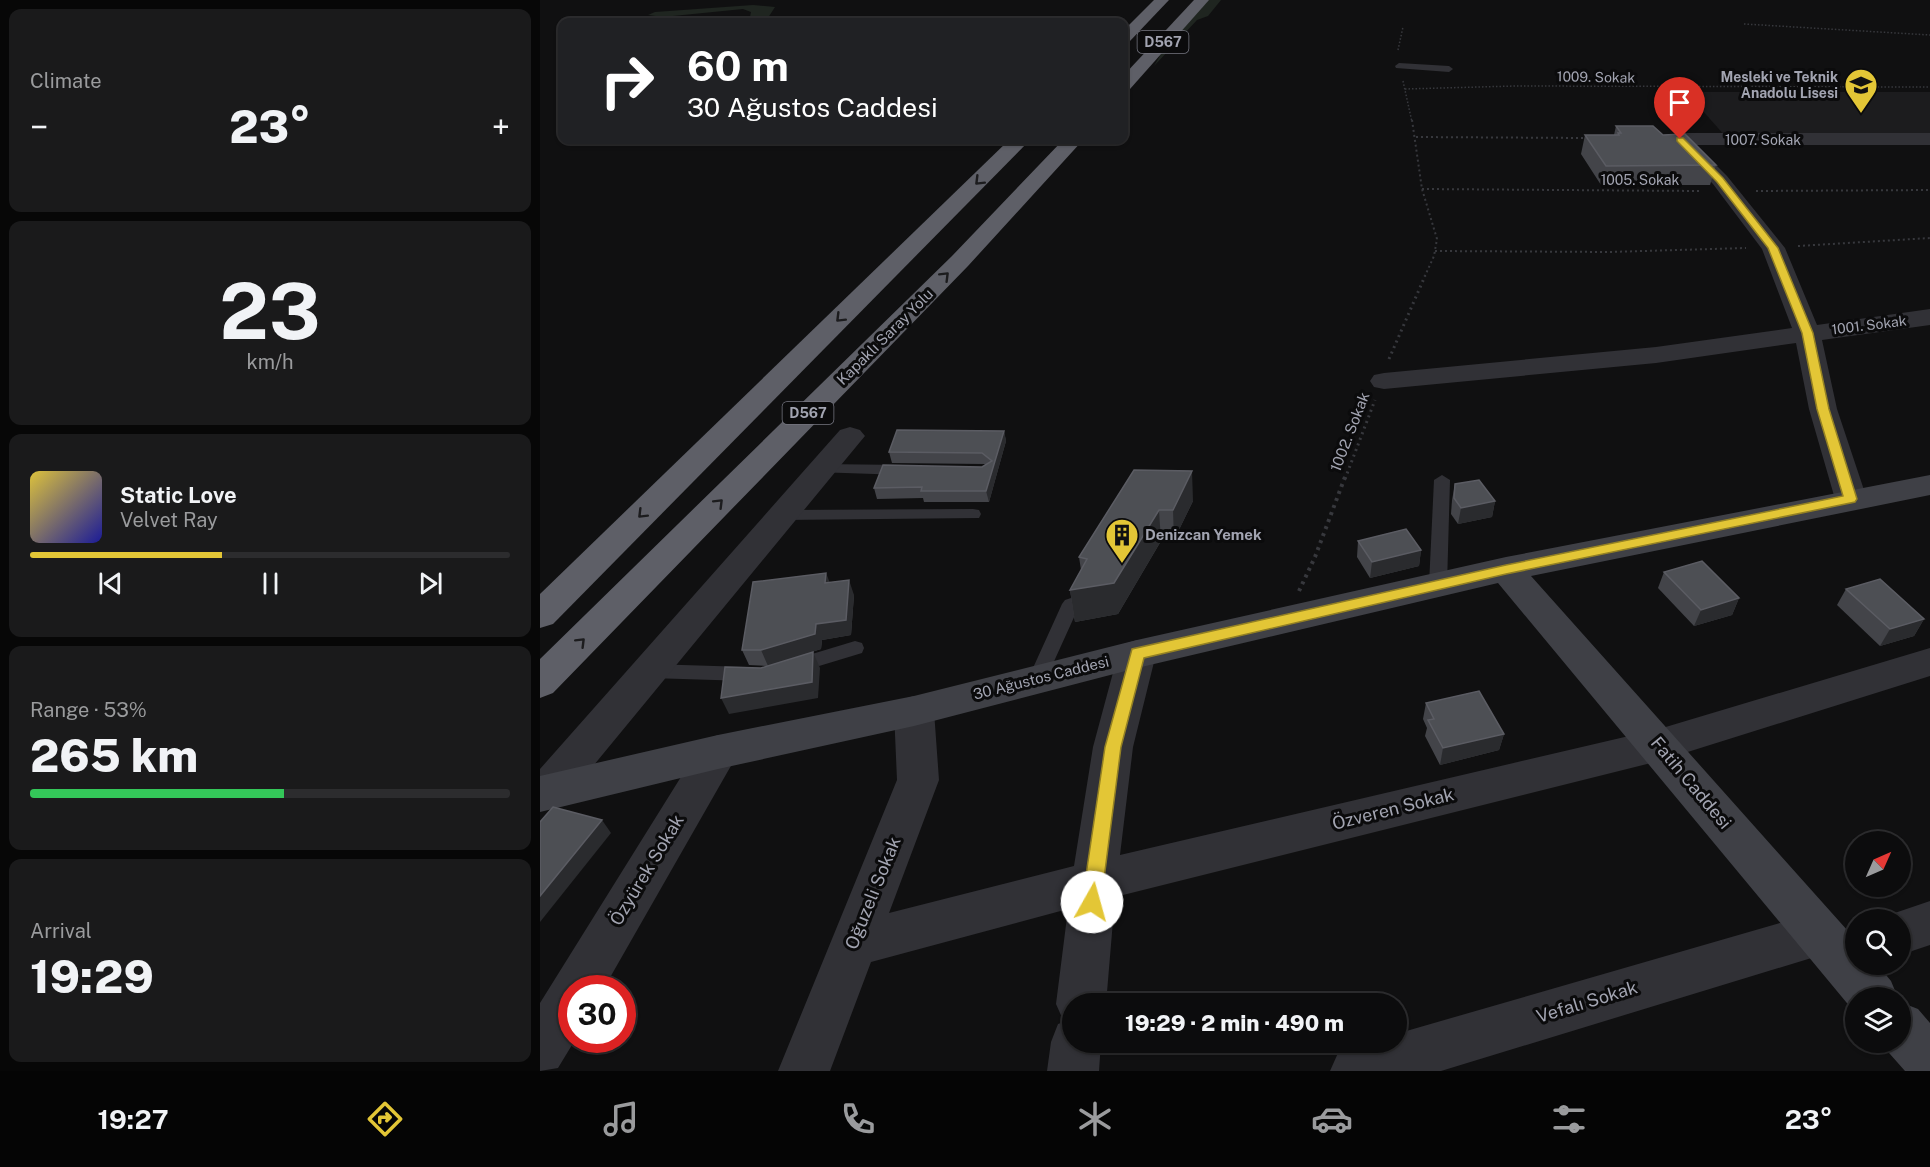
<!DOCTYPE html>
<html lang="en">
<head>
<meta charset="utf-8">
<style>
	:root { --surface:#0c0c0d; --page:#1a1a1b; --text:#f1f3f6; --muted:#9a9b9d; --line:#2c2c2e; --accent:#e3c636 }
	body { margin:0; font-family:"Public Sans",sans-serif; background:var(--page); color:var(--text); height:100vh; display:flex; flex-direction:column; font-size:22px; white-space:nowrap }
	* { box-sizing:border-box; margin:0 }
	p { font-size:20px; color:var(--muted) }
	.icon { flex:none; width:33px; height:33px; fill:none; stroke:currentColor; stroke-width:2; stroke-linecap:round; stroke-linejoin:round }
	.map { position:relative; flex:1; overflow:hidden }
	.side { display:flex; flex-direction:column; gap:9px; padding:9px; background:#070707; width:540px }
	.side>* { flex:none }
	.guide { position:absolute; left:18px; top:18px; width:570px; height:126px; border-radius:12px; box-shadow:0 2px 4px #0004,0 0 0 2px var(--line); background:#202124; color:#fff; overflow:hidden }
	.needle { width:39px; rotate:45deg }
	.fabs { position:absolute; left:1305px; top:831px; display:grid; gap:12px }
	.fabs a { display:grid; place-items:center; width:66px; height:66px; border-radius:50%; background:var(--surface); box-shadow:0 2px 4px #0004,0 0 0 2px var(--line); font-size:30px }
	.speed { position:absolute; left:18px; top:975px; display:flex; gap:12px; font-size:30px; font-weight:700; text-align:center }
	.speed>* { display:grid; place-content:center; width:78px; height:78px; border-radius:50%; background:var(--surface); box-shadow:0 2px 4px #0004,0 0 0 2px var(--line); line-height:1 }
	.speed .limit { border:9px solid #d22; background:#fff; color:#111 }
	.pin { position:absolute; display:grid; place-items:center; width:51px; height:51px; color:#fff; margin:-62px -26px; border-radius:50% 50% 50% 0; rotate:-45deg; box-shadow:0 0 6px #0007 }
	.pin .icon { rotate:45deg }
	.me { position:absolute; width:66px; margin:-33px; rotate:7deg; stroke-linejoin:round; filter:drop-shadow(0 0 4px #0008) }
	.turn { display:flex; align-items:center; gap:21px; height:126px; padding:0 30px; font-size:27px }
	.turn .icon { width:78px; height:78px; stroke-width:2.5 }
	.turn b { display:block; font-size:42px; line-height:51px }
	.big { font-size:45px; font-weight:800; line-height:1.1 }
	.side .widget { flex:1; display:flex; flex-direction:column; justify-content:center; gap:9px; min-width:0; padding:0 21px; border-radius:12px; background:var(--page) }
	.side .dial { align-items:center; gap:0 }
	.dial b { font-size:78px; line-height:1 }
	.song { display:flex; align-items:center; gap:18px }
	.cover { width:72px; height:72px; border-radius:9px; background:linear-gradient(135deg,hsl(50 70% 55%),hsl(240 70% 35%)) }
	.played { height:6px; border-radius:3px; background:linear-gradient(90deg,var(--accent) 40%,var(--line) 40%) }
	.keys { display:flex; justify-content:space-around; direction:ltr }
	.heat { display:flex; justify-content:space-between; align-items:center; font-size:33px; direction:ltr }
	.charge { height:9px; border-radius:4px; background:linear-gradient(90deg,#34c759 53%,var(--line) 0) }
	.trip { position:absolute; left:522px; top:993px; width:345px; height:60px; border-radius:30px; background:var(--surface); box-shadow:0 2px 4px #0004,0 0 0 2px var(--line); font-weight:800; line-height:60px; text-align:center }
	.tabs { display:flex; height:96px; justify-content:space-around; align-items:center; background:#050505; color:var(--muted) }
	.tabs .icon { width:42px; height:42px }
	.tabs .on { color:var(--accent) }
	.tabs b { font-size:27px; color:var(--text) }
	main { display:flex; flex:1; min-height:0 }
	.map>svg:first-child { display:block }
</style>
</head>
<body>
<main>
<section class="side">
<div class="widget"><p>Climate</p>
<div class="heat"><a>−</a><b class="big">23°</b><a>+</a></div>
</div>
<div class="widget dial"><b>23</b><p>km/h</p></div>
<div class="widget">
<div class="song"><i class="cover"></i><div><b>Static Love</b><p>Velvet Ray</p></div></div>
<div class="played"></div>
<div class="keys"><svg class="icon" aria-label="previous" viewBox="0 0 24 24"><path d="M18 5L8 12l10 7zM5 5v14"/></svg><svg class="icon" aria-label="pause" viewBox="0 0 24 24"><path d="M8 5v14M16 5v14"/></svg><svg class="icon" aria-label="next" viewBox="0 0 24 24"><path d="M6 5l10 7-10 7zM19 5v14"/></svg></div>
</div>
<div class="widget"><p>Range · 53%</p><b class="big">265 km</b><div class="charge"></div></div>
<div class="widget"><p>Arrival</p><b class="big">19:29</b></div>
</section>
<div class="map">
<svg width="1390" height="1071" viewBox="0 0 1390 1071">
	<rect width="100%" height="100%" fill="#101011"/>
	<path fill="#1c1c1e" d="M 1146,92 L 1390,92 L 1390,136 L 1186,137 Z"/>
	<g fill="#1f2520">
		<path d="M 666,0 L 681,0 L 668,16 L 657,20 L 614,66 L 631,37 Z"/>
		<path d="M 213,5 L 235,7 L 226,21 L 241,22 L 209,22 L 211,12 L 203,9 L 123,17 L 108,15 L 115,12 Z"/>
	</g>
	<g fill="none" stroke-linecap="round" stroke-linejoin="round">
		<g stroke="#37383d" stroke-width="1.5" stroke-dasharray="1.5 2" stroke-linecap="butt">
			<path d="M 1204,24 L 1390,35"/>
			<path d="M 858,50 L 863,27"/>
			<path d="M 863,81 L 872,122"/>
			<path d="M 865,89 L 975,86 L 1390,87"/>
		</g>
		<g stroke="#37383d" stroke-width="2" stroke-dasharray="2 3" stroke-linecap="butt">
			<path d="M 872,120 L 882,189 L 897,239 L 894,256 L 884,278"/>
			<path d="M 876,137 L 1046,138"/>
			<path d="M 882,189 L 1160,191"/>
			<path d="M 1216,191 L 1390,190"/>
			<path d="M 1258,246 L 1390,238"/>
			<path d="M 895,251 L 1069,252 L 1206,248"/>
		</g>
		<g stroke="#37383d" stroke-width="3" stroke-dasharray="2 4" stroke-linecap="butt">
			<path d="M 849,359 L 885,276"/>
			<path d="M 805,479 L 835,400"/>
		</g>
		<path stroke="#37383d" stroke-width="4" stroke-dasharray="3 4.5" stroke-linecap="butt" d="M 759,591 L 775,557 L 805,477"/>
		<g fill="#313136" fill-rule="evenodd">
			<path d="M 859,63 L 909,66 L 913,69 L 909,72 L 856,68 L 855,66 Z"/>
			<path d="M 280,464 L 364,465 L 372,470 L 364,475 L 275,472 L 272,469 Z"/>
			<path d="M 902,475 L 910,480 L 907,585 L 904,589 L 892,589 L 889,585 L 894,480 Z"/>
			<path d="M 433,509 L 439,510 L 441,514 L 439,518 L 242,520 L 236,519 L 234,515 L 236,511 L 242,510 Z"/>
			<path d="M 531,598 L 537,600 L 540,604 L 506,679 L 504,684 L 497,686 L 490,684 L 488,679 L 522,604 L 525,600 Z"/>
			<path d="M 315,641 L 322,643 L 324,648 L 322,653 L 256,673 L 249,671 L 247,666 L 249,661 Z"/>
			<path d="M 110,664 L 207,667 L 214,669 L 216,674 L 214,679 L 207,681 L 110,678 L 103,676 L 101,671 L 103,666 Z"/>
		</g>
		<g fill="#313136" fill-rule="evenodd">
			<path d="M 1140,133 L 1390,133 L 1390,145 L 1156,145 L 1187,176 L 1245,248 L 1277,325 L 1390,309 L 1390,325 L 1282,340 L 1297,409 L 1327,499 L 1322,506 L 1311,509 L 1300,506 L 1295,499 L 1269,409 L 1256,343 L 1116,363 L 844,389 L 834,387 L 830,381 L 834,375 L 844,373 L 1116,347 L 1252,328 L 1222,249 L 1173,184 L 1133,143 L 1130,139 L 1133,135 Z"/>
			<path d="M 310,427 L 320,430 L 325,436 L 320,442 L 21,805 L 6,810 L 0,808 L 0,769 L 300,430 Z"/>
			<path d="M 597,640 L 610,644 L 616,654 L 593,747 L 580,855 L 1119,729 L 1390,648 L 1390,676 L 1119,761 L 575,897 L 566,1004 L 532,1004 L 532,1042 L 561,1042 L 559,1071 L 507,1071 L 511,1042 L 518,1024 L 524,1022 L 516,1004 L 528,909 L 331,962 L 290,1071 L 238,1071 L 357,780 L 354,711 L 360,700 L 374,696 L 388,700 L 394,711 L 399,780 L 349,913 L 534,866 L 553,747 L 578,654 L 584,644 Z"/>
			<path d="M 178,735 L 192,740 L 198,752 L 192,764 L 64,988 L 32,988 L 32,1040 L 35,1040 L 18,1068 L 0,1071 L 0,1003 L 164,740 Z"/>
			<path d="M 1390,901 L 1390,945 L 1360,955 L 1360,920 L 1343,920 L 1343,917 Z"/>
			<path d="M 1278,912 L 1295,918 L 1301,934 L 1295,950 L 1278,956 L 901,1071 L 790,1071 L 798,1053 C 820,1044 833,1042 856,1042 L 856,1034 Z"/>
		</g>
		<g fill="#3f4046" fill-rule="evenodd">
			<path d="M 1390,475 L 1390,495 L 991,576 L 1316,940 L 1316,964 L 1337,964 L 1351,981 L 1358,998 L 1316,998 L 1316,1014 L 958,583 L 597,668 L 374,726 L 178,769 L 0,812 L 0,776 L 178,735 L 374,696 L 597,640 L 966,557 Z"/>
			<path d="M 1360,1002 L 1378,1009 L 1390,1023 L 1390,1071 L 1365,1071 L 1342,1045 L 1341,1042 L 1360,1042 Z"/>
		</g>
		<g fill="#5e5f67" fill-rule="evenodd">
			<path d="M 614,0 L 629,0 L 590,41 L 584,43 L 584,30 Z"/>
			<path d="M 654,0 L 669,0 L 590,89 L 584,90 L 584,75 Z"/>
			<path d="M 469,140 L 490,140 L 13,624 L 0,628 L 0,594 Z"/>
			<path d="M 523,140 L 543,140 L 428,266 L 13,693 L 0,698 L 0,659 L 412,256 Z"/>
		</g>
	</g>
	<g fill="#434449">
		<path d="M 1076,126 L 1123,135 L 1176,165 L 1170,185 L 1061,185 L 1041,154 L 1045,135 L 1074,135 Z"/>
		<path d="M 464,431 L 466,441 L 449,502 L 384,502 L 383,498 L 337,499 L 334,488 L 442,467 L 446,465 L 444,464 L 352,463 L 349,452 Z"/>
		<path d="M 594,470 L 653,501 L 634,540 L 621,541 L 578,614 L 535,622 L 530,590 L 541,570 L 539,557 Z"/>
		<path d="M 915,484 L 955,501 L 952,517 L 918,524 L 911,514 L 912,500 Z"/>
		<path d="M 818,541 L 881,550 L 879,566 L 830,578 L 817,557 Z"/>
		<path d="M 1124,572 L 1199,598 L 1192,615 L 1154,626 L 1118,588 Z"/>
		<path d="M 290,583 L 314,595 L 311,635 L 282,640 L 281,649 L 228,666 L 209,665 L 202,650 Z"/>
		<path d="M 1306,589 L 1384,619 L 1374,636 L 1340,646 L 1297,605 Z"/>
		<path d="M 886,703 L 964,734 L 959,750 L 900,765 L 885,736 L 887,728 L 883,719 Z"/>
	</g>
	<g fill="#2a2b2e">
		<path d="M 464,431 L 466,441 L 449,502 L 446,491 Z"/>
		<path d="M 652,471 L 653,501 L 634,540 L 633,510 Z"/>
		<path d="M 955,501 L 952,517 L 918,524 L 921,508 Z"/>
		<path d="M 619,510 L 621,541 L 578,614 L 535,622 L 530,590 Z"/>
		<path d="M 881,550 L 879,566 L 830,578 L 832,562 Z"/>
		<path d="M 286,573 L 292,588 L 285,583 Z"/>
		<path d="M 309,580 L 314,595 L 311,635 L 282,640 L 281,649 L 228,666 L 221,650 L 276,624 Z"/>
		<path d="M 1199,598 L 1192,615 L 1154,626 L 1161,610 Z"/>
		<path d="M 1384,619 L 1374,636 L 1340,646 L 1350,629 Z"/>
		<path d="M 273,652 L 280,668 L 278,698 L 189,714 L 181,698 Z"/>
		<path d="M 964,734 L 959,750 L 900,765 L 903,748 Z"/>
		<path d="M 62,820 L 71,833 L 0,922 L 0,896 Z"/>
	</g>
	<g fill="#4d4f54" stroke="#5b5c63" stroke-width="1.5">
		<path d="M 1076,126 L 1113,126 L 1123,135 L 1145,134 L 1176,165 L 1066,166 L 1045,135 L 1079,135 L 1078,133 L 1081,133 Z"/>
		<path d="M 357,430 L 464,431 L 446,491 L 381,491 L 382,487 L 334,488 L 343,465 L 442,467 L 452,461 L 442,453 L 349,452 Z"/>
		<path d="M 594,470 L 652,471 L 633,510 L 619,510 L 574,583 L 530,590 L 547,559 L 539,557 Z"/>
		<path d="M 939,480 L 955,501 L 921,508 L 914,498 L 915,484 Z"/>
		<path d="M 866,529 L 881,550 L 832,562 L 818,541 Z"/>
		<path d="M 1162,561 L 1199,598 L 1161,610 L 1124,572 Z"/>
		<path d="M 286,573 L 285,583 L 309,580 L 306,620 L 276,624 L 275,634 L 221,650 L 202,650 L 213,582 Z"/>
		<path d="M 1340,579 L 1384,619 L 1350,629 L 1306,589 Z"/>
		<path d="M 273,652 L 272,682 L 181,698 L 185,667 L 221,668 Z"/>
		<path d="M 939,691 L 964,734 L 903,748 L 888,720 L 894,719 L 886,703 Z"/>
		<path d="M 13,807 L 62,820 L 0,896 L 0,822 Z"/>
	</g>
	<defs><path id="oneway-chevron" d="M-2-3.5L2.5 0L-2 3.5" fill="none" stroke-width="1.6" stroke-linecap="round" stroke-linejoin="round" transform="scale(1.5)"/></defs>
	<g stroke="#1c1c1e">
		<use href="#oneway-chevron" transform="translate(439 181) rotate(135)"/>
		<use href="#oneway-chevron" transform="translate(405 276) rotate(-45)"/>
		<use href="#oneway-chevron" transform="translate(300 318) rotate(135)"/>
		<use href="#oneway-chevron" transform="translate(179 503) rotate(-45)"/>
		<use href="#oneway-chevron" transform="translate(102 514) rotate(135)"/>
		<use href="#oneway-chevron" transform="translate(41 642) rotate(-45)"/>
	</g>
	<path fill="#e3c636" stroke="#948123" stroke-width="1.5" d="M 1137,138 L 1143,138 L 1183,178 L 1238,248 L 1273,333 L 1289,409 L 1317,499 L 1315,502 L 966,574 L 604,658 L 581,747 L 561,902 L 559,908 L 552,911 L 545,908 L 542,902 L 565,747 L 592,649 L 966,565 L 1303,496 L 1277,409 L 1262,333 L 1228,248 L 1177,182 L 1137,141 Z"/>
	<defs>
		<symbol id="school-pin" viewBox="-11 -11 22 30"><path d="M0 17L-7.5 6A9.5 9.5 0 1 1 7.5 6Z" fill="#e3c636" stroke="#0b0b0c"/><path d="M0-5L7-2L0 1L-7-2ZM-4 1L0 2.5L4 1V4Q0 6-4 4Z" fill="#111"/></symbol>
		<symbol id="building-pin" viewBox="-11 -11 22 30"><path d="M0 17L-7.5 6A9.5 9.5 0 1 1 7.5 6Z" fill="#e3c636" stroke="#0b0b0c"/><path d="M-4-6H4V6H1V3H-1V6H-4ZM-2.5-4.3h1.7v1.8h-1.7ZM.8-4.3h1.7v1.8H.8ZM-2.5-1h1.7V.8h-1.7ZM.8-1h1.7V.8H.8Z" fill="#111"/></symbol>
	</defs>
	<g fill-rule="evenodd">
		<use href="#school-pin" x="1302" y="66" width="38" height="52"/>
		<use href="#building-pin" x="563" y="516" width="38" height="52"/>
	</g>
	<g text-anchor="middle" stroke-width="6" stroke-linejoin="round" paint-order="stroke">
		<g fill="#0b0b0c" stroke="#757680" stroke-width="1.5">
			<rect x="597.5" y="31" width="51" height="22" rx="4.5"/>
			<rect x="242.5" y="402" width="51" height="22" rx="4.5"/>
		</g>
		<g font-size="14" font-weight="bold" fill="#a2a4b1">
			<text x="623" y="47">D567</text>
			<text x="268" y="418">D567</text>
		</g>
		<g font-size="14" fill="#a2a4b1" stroke="#0b0b0c">
			<text transform="translate(1056 77) rotate(1)" y="5">1009. Sokak</text>
			<text x="1223" y="145">1007. Sokak</text>
			<text x="1100" y="185">1005. Sokak</text>
			<text transform="translate(1329 325) rotate(-7)" y="5">1001. Sokak</text>
		</g>
		<g font-size="14" font-weight="bold" fill="#a2a4b1" stroke="#0b0b0c" text-anchor="end">
			<text x="1298" y="82">Mesleki ve Teknik<tspan x="1298" dy="16">Anadolu Lisesi</tspan></text>
		</g>
		<g font-size="15" fill="#a2a4b1" stroke="#0b0b0c">
			<text transform="translate(345 337) rotate(-45)" y="5">Kapaklı Saray Yolu</text>
			<text transform="translate(810 432) rotate(-69)" y="5">1002. Sokak</text>
			<text transform="translate(501 678) rotate(-14)" y="5">30 Ağustos Caddesi</text>
		</g>
		<g font-size="15" font-weight="bold" fill="#a2a4b1" stroke="#0b0b0c" text-anchor="start">
			<text x="605" y="540">Denizcan Yemek</text>
		</g>
		<g font-size="18" fill="#a2a4b1" stroke="#0b0b0c">
			<text transform="translate(1151 783) rotate(50)" y="6">Fatih Caddesi</text>
			<text transform="translate(853 809) rotate(-14)" y="6">Özveren Sokak</text>
			<text transform="translate(107 870) rotate(-59)" y="6">Özyürek Sokak</text>
			<text transform="translate(333 893) rotate(-68)" y="6">Oğuzeli Sokak</text>
			<text transform="translate(1047 1002) rotate(-17)" y="6">Vefalı Sokak</text>
		</g>
	</g>
</svg>
<div class="fabs">
<a><svg class="needle" viewBox="-14 -14 28 28"><path d="M0-13l5 13h-10z" fill="#e53935"/><path d="M0 13l5-13h-10z" fill="#9a9b9d"/></svg></a>
<a><svg class="icon" aria-label="search" viewBox="0 0 24 24"><circle cx="10" cy="10" r="6"/><path d="M15 15l6 6"/></svg></a>
<a><svg class="icon" aria-label="layers" viewBox="0 0 24 24"><path d="M12 4l9 5-9 5-9-5zM3 14l9 5 9-5"/></svg></a>
</div>
<div class="speed"><div class="limit">30</div></div>
<div class="pin" style="left:1140px;top:139px;background:#d93025"><svg class="icon" aria-label="arrive" viewBox="0 0 24 24"><path d="M6 21V4h12l-3 4 3 4H6"/></svg></div>
<svg class="me" style="left:552px;top:902px" viewBox="-20 -20 40 40"><circle r="19" fill="#fff"/><path d="M0-13L10 11 0 6-10 11z" fill="#e3c636"/></svg>
<div class="trip">19:29 · 2 min · 490 m</div>
<div class="guide">
<div class="turn"><svg class="icon" aria-label="right" viewBox="0 0 24 24"><path d="M7 20v-9h11M14 6l5 5-5 5"/></svg><div><b>60 m</b>30 Ağustos Caddesi</div></div>
</div>
</div>
</main>
<nav class="tabs">
<b>19:27</b>
<svg class="icon on" aria-label="directions" viewBox="0 0 24 24"><path d="M12 3l9 9-9 9-9-9zM9 14v-3h6M13 9l2 2-2 2"/></svg>
<svg class="icon" aria-label="music" viewBox="0 0 24 24"><path d="M9 18V5l10-2v13"/><circle cx="6" cy="18" r="3"/><circle cx="16" cy="16" r="3"/></svg>
<svg class="icon" aria-label="phone" viewBox="0 0 24 24"><path d="M5 4h4l2 5-3 2q2 4 5 5l2-3 5 2v4C11 20 4 13 5 4z"/></svg>
<svg class="icon" aria-label="climate" viewBox="0 0 24 24"><path d="M12 3v18M4 7l16 10M4 17L20 7"/></svg>
<svg class="icon" aria-label="car" viewBox="0 0 24 24"><path d="M5 17H2v-5l4-1 3-4h7l3 4 3 1v5h-3M9 17h6M6 11h13"/><circle cx="7" cy="17" r="2"/><circle cx="17" cy="17" r="2"/></svg>
<svg class="icon" aria-label="filters" viewBox="0 0 24 24"><path d="M4 7h16M4 17h16"/><circle cx="9" cy="7" r="2"/><circle cx="15" cy="17" r="2"/></svg>
<b>23°</b>
</nav>
</body>
</html>
